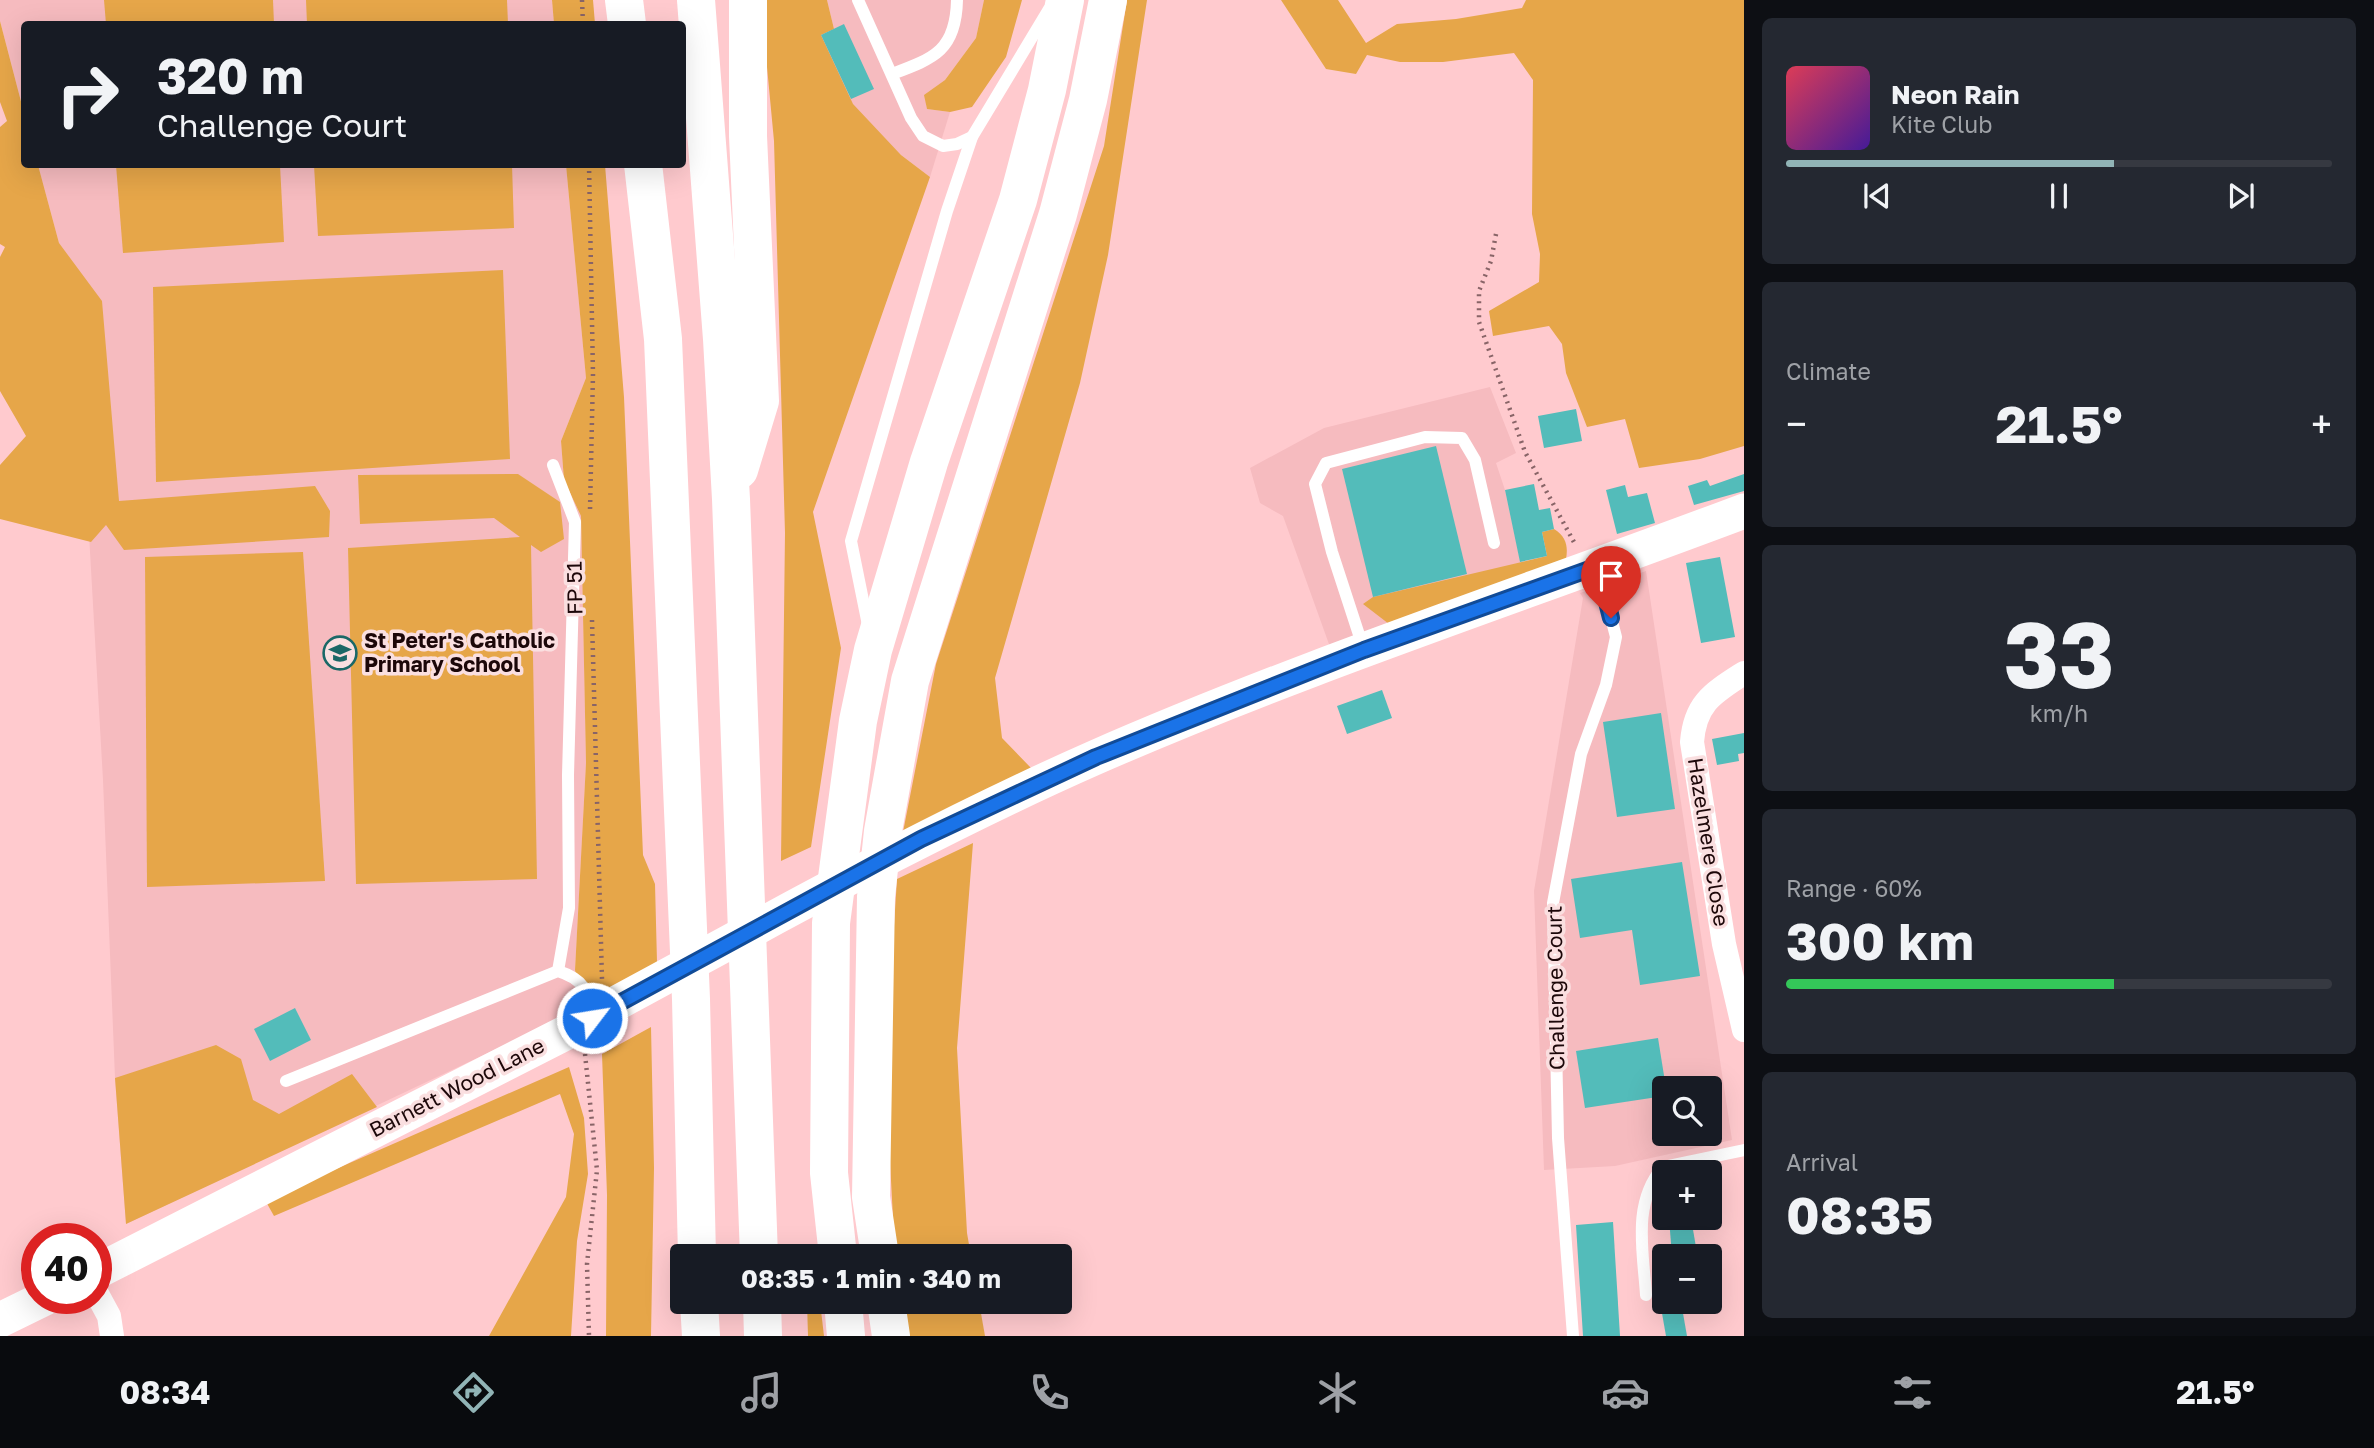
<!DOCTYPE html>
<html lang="en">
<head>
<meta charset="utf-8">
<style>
	:root { --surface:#171b24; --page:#242831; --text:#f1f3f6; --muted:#9ea1a6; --line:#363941; --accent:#91b4b6 }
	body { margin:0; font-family:"Golos Text",sans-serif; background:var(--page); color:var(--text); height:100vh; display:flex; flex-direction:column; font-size:26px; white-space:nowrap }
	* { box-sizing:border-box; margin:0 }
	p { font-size:23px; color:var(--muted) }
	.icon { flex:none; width:38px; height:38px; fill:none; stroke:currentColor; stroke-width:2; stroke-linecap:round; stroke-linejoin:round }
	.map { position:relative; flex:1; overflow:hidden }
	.panel { display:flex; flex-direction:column; gap:18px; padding:18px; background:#0d0f14; width:630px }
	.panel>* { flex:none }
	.top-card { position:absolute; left:21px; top:21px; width:665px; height:147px; border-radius:7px; box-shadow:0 7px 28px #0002; background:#171b24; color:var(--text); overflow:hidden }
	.buttons { position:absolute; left:1652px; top:1076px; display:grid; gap:14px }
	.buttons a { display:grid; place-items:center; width:70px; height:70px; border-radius:7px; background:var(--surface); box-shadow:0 7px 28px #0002; font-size:35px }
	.speed { position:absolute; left:21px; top:1223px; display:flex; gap:14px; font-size:35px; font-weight:700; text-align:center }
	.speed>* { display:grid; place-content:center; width:91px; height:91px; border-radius:50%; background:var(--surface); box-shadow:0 7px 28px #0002; line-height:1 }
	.speed .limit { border:10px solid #d22; background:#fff; color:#111 }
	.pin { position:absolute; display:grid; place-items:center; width:60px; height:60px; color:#fff; margin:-72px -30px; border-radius:50% 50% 50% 0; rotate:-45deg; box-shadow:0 0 7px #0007 }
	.pin .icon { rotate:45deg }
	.me { position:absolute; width:77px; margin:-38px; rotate:59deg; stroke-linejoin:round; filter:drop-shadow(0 0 5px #0008) }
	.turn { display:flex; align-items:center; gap:24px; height:147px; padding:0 21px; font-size:32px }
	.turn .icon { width:91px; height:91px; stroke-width:2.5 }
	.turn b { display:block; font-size:49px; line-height:60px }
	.big { font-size:52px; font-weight:700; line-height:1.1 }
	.panel .card { flex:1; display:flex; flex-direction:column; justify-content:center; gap:10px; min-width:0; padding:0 24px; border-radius:10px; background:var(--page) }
	.panel .dial { align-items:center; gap:0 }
	.dial b { font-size:91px; line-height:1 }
	.song { display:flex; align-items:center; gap:21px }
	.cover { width:84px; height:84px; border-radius:10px; background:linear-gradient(135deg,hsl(350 70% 55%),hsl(260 70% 35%)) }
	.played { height:7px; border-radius:4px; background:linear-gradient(90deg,var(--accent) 60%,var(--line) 60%) }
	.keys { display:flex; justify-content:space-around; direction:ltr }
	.heat { display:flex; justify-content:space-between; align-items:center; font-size:38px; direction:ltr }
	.charge { height:10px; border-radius:5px; background:linear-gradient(90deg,#34c759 60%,var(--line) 0) }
	.trip { position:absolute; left:670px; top:1244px; width:402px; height:70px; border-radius:7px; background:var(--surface); box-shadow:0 7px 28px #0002; font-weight:700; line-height:70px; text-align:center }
	.tab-bar { display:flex; height:112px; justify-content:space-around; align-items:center; background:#090b0e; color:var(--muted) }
	.tab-bar .icon { width:49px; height:49px }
	.tab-bar .active { color:var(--accent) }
	.tab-bar b { font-size:32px; color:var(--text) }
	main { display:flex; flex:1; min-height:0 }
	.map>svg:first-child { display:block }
</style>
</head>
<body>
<main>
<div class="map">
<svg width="1744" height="1336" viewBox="0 0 1744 1336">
	<rect width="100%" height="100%" fill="#ffcace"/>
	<g fill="#f6bbbf" fill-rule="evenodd">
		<path d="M 0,0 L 552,0 L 554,24 L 24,24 L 24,113 L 0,21 Z"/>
		<path d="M 827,0 L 984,0 L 976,38 L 945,80 L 925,95 L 927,109 L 950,112 L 930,177 L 901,155 L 853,105 L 821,35 L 834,29 Z"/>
		<path d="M 38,165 L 566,165 L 586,378 L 561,441 L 564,480 L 581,516 L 586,763 L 575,970 L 583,1008 L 126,1224 L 115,1078 L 103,780 L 80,376 L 59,243 Z"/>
		<path d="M 1490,387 L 1516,453 L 1496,463 L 1505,490 L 1525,583 L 1330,647 L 1283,516 L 1260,503 L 1250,468 L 1324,428 Z"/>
		<path d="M 1646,571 L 1732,1140 L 1615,1166 L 1544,1170 L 1534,891 L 1583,598 L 1580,593 ZM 1664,1088 L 1710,1088 L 1710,1134 L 1664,1134 Z"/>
	</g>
	<g fill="#e6a649">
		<path d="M 104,0 L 273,0 L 274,24 L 106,24 Z"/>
		<path d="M 306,0 L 507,0 L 508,24 L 307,24 Z"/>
		<path d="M 552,0 L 593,0 L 595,24 L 554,24 Z"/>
		<path d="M 767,0 L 827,0 L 834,29 L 821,35 L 853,104 L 901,155 L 930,177 L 813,512 L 841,648 L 811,847 L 781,861 L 785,533 L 774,141 L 767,67 Z"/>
		<path d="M 984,0 L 1022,0 L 1006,57 L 972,107 L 950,112 L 927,109 L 924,95 L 945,80 L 976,38 Z"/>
		<path d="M 1127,0 L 1147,0 L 1108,255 L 1080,383 L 995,678 L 1002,738 L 1031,768 L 903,832 L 936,664 L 1104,146 Z"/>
		<path d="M 1281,0 L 1338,0 L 1366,43 L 1397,24 L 1456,19 L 1522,8 L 1526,0 L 1744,0 L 1744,446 L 1700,459 L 1639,468 L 1625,419 L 1587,427 L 1566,373 L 1562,344 L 1549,326 L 1493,336 L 1489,311 L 1539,282 L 1540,254 L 1532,214 L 1533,80 L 1514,53 L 1443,62 L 1400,62 L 1367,55 L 1356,74 L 1326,69 Z"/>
		<path d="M 0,21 L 24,113 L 24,164 L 38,165 L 59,243 L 102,301 L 119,501 L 315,486 L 330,511 L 329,537 L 124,550 L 106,525 L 91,542 L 0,519 L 0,465 L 26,436 L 0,391 L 0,257 L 5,247 L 0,244 L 0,127 L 7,121 L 0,102 Z"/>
		<path d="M 116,165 L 280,165 L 284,242 L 123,253 Z"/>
		<path d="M 314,165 L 512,165 L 514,228 L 318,236 Z"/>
		<path d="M 566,165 L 605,165 L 624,397 L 643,855 L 655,884 L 657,962 L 583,1008 L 575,970 L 586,763 L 581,516 L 564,480 L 561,441 L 586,378 Z"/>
		<path d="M 503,270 L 510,459 L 156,482 L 153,287 Z"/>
		<path d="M 518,474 L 560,502 L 564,539 L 541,552 L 531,545 L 537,879 L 356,884 L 348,548 L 520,537 L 494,518 L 360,524 L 358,475 Z"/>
		<path d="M 1554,529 C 1570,539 1568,552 1564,569 L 1389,624 L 1363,604 L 1373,597 L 1547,556 L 1542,532 Z"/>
		<path d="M 303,552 L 325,881 L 147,887 L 145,557 Z"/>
		<path d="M 973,843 L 957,1048 L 967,1233 L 971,1256 L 895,1256 L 885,1067 L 897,879 Z"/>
		<path d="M 651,1027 L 654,1168 L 651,1336 L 606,1336 L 607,1195 L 602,1054 Z"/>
		<path d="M 216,1045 L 241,1059 L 253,1100 L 279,1114 L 352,1074 L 377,1107 L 126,1224 L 115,1078 Z"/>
		<path d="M 569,1067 L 584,1118 L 588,1174 L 577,1241 L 571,1336 L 489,1336 L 566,1197 L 574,1134 L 560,1094 L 274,1216 L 265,1200 Z"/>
		<path d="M 807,1302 L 820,1302 L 824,1336 L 808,1336 Z"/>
		<path d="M 900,1302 L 979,1302 L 985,1336 L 906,1336 Z"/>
	</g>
	<g fill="#53bcba">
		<path d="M 844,24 L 874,89 L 851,99 L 821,35 Z"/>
		<path d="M 1576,409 L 1582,441 L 1544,448 L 1538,416 Z"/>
		<path d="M 1436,446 L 1467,574 L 1373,597 L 1342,469 Z"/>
		<path d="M 1744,474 L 1744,491 L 1694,505 L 1688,486 L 1707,480 L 1710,486 Z"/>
		<path d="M 1534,484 L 1539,510 L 1550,508 L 1554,529 L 1542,532 L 1547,556 L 1520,562 L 1505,490 Z"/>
		<path d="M 1625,485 L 1628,497 L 1647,493 L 1655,523 L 1617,534 L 1606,490 Z"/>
		<path d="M 1720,557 L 1735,637 L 1701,643 L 1686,563 Z"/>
		<path d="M 1382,690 L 1392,718 L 1347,734 L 1337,706 Z"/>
		<path d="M 1661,713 L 1675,809 L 1617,817 L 1603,722 Z"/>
		<path d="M 1744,733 L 1744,753 L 1738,754 L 1739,761 L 1717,765 L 1712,739 Z"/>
		<path d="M 1682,862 L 1700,976 L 1640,985 L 1632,930 L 1580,938 L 1571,879 Z"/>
		<path d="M 295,1008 L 311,1040 L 270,1061 L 254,1029 Z"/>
		<path d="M 1658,1038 L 1666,1088 L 1664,1096 L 1585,1108 L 1576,1051 Z"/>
		<path d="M 1669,1218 L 1691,1218 L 1697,1253 L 1672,1256 Z"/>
		<path d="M 1613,1222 L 1620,1336 L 1583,1336 L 1576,1225 Z"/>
		<path d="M 1660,1302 L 1681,1302 L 1687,1336 L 1666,1336 Z"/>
	</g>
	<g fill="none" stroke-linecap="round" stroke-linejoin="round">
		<g stroke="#886467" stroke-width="4.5" stroke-dasharray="2 5" stroke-linecap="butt">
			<path d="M 582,0 L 583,24"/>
			<path d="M 589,164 L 593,374 L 590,510"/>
			<path d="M 1496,234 L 1491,261 L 1479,291 L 1479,322 L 1525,452 L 1575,544"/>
			<path d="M 592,620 L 602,979"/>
			<path d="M 585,1054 L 597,1170 L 587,1264 L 589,1336"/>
		</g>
		<g stroke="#fff" stroke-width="12">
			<path d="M 858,0 L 911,118 L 923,136 L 943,146 L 957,144 L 972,137"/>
			<path d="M 892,74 C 935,58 956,50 957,0"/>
			<path d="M 553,465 L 575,522 L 568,775 L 569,908 L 558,971"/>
			<path d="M 868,625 L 851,541 L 947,211 L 972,137 L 1049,9"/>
			<path d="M 1363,647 L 1332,552 L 1315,484 L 1326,463 L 1425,437 L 1462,438 L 1475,460 L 1494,543"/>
			<path d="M 286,1081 L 558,971 C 583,979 588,990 591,1014"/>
			<path d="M 1646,1295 C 1643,1250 1632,1203 1663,1167 L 1744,1150"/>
			<path d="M 1573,1336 L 1558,1138 L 1553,903 L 1581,754 L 1606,685 L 1616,637 L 1598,567"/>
		</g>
		<g stroke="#fff" stroke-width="24">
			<path d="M 1744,673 C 1713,693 1695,703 1692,742 L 1724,944 L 1744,1030"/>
			<path d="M 96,1292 L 109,1316 L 112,1336"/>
		</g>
		<g stroke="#fff" stroke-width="35">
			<path d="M 96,1272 L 581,1025 L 604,1010 C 766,923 926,832 1094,758 C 1306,665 1527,593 1744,511"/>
			<path d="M 0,1320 L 45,1298"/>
		</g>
		<g stroke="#fff" stroke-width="38">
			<path d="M 624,0 L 627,24"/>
			<path d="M 696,0 L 722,339 L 731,499 L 759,1256"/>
			<path d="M 643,164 L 663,339 L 691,999 L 697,1256"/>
			<path d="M 739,470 L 760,401 L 748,136 L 748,0"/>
			<path d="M 838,1256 L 829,1173 L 831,923 L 858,721 L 873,650 L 929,462 L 1018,200 L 1047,90 L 1065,0"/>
			<path d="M 880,1256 L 871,1197 L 876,897 L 883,831 L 910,681 L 1058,214 L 1088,100 L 1108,0"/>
			<path d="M 699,1302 L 701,1336"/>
			<path d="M 762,1302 L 763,1336"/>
			<path d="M 843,1302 L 846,1336"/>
			<path d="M 886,1302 L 891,1336"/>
		</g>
	</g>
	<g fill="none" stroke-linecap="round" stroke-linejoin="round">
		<defs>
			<path id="route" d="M 592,1018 L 921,839 L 1096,757 L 1364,650 L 1598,566 L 1611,618"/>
		</defs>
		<use href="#route" stroke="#114b97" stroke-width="18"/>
		<use href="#route" stroke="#1a73e8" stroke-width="12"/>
	</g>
	<defs>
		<symbol id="school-ring" viewBox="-11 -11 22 22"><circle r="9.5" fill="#fadfe0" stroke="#1b6867" stroke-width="1.5"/><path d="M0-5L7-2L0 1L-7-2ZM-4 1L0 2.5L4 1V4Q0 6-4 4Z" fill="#1b6867"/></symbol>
	</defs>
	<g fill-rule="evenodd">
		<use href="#school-ring" x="321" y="634" width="38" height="38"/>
	</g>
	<g text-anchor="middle" stroke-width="7" stroke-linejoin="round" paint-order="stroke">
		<g font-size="21" fill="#1c0709" stroke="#fadfe0">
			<text transform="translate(575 588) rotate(-91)" y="7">FP 51</text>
			<text transform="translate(1708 842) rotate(81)" y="7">Hazelmere Close</text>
			<text transform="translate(1556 988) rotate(-91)" y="7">Challenge Court</text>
			<text transform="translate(457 1088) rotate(-27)" y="7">Barnett Wood Lane</text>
		</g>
		<g font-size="21" font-weight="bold" fill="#1c0709" stroke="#fadfe0" text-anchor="start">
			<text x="364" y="648">St Peter's Catholic<tspan x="364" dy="24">Primary School</tspan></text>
		</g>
	</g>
</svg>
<div class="buttons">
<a><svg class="icon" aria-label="search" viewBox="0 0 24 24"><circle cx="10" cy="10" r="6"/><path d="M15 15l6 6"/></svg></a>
<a>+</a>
<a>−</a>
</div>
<div class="speed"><div class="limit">40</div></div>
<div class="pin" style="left:1611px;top:618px;background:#d93025"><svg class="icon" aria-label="arrive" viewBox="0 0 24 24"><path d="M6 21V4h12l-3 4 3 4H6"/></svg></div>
<svg class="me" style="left:592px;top:1018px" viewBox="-20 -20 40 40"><circle r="17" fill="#1a73e8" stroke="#fff" stroke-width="3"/><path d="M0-11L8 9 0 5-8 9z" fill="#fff"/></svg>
<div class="trip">08:35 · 1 min · 340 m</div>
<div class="top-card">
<div class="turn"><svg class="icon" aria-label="right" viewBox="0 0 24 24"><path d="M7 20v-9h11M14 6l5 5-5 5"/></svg><div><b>320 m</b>Challenge Court</div></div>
</div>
</div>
<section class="panel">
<div class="card">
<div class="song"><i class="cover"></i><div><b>Neon Rain</b><p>Kite Club</p></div></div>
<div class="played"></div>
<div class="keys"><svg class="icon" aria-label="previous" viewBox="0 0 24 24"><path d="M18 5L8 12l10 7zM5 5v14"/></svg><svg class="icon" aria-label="pause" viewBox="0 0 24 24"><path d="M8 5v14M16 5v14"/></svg><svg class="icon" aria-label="next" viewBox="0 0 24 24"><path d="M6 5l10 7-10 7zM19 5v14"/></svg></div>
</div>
<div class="card"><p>Climate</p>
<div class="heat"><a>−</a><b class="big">21.5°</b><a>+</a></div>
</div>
<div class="card dial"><b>33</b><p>km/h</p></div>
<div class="card"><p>Range · 60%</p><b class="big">300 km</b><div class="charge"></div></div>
<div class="card"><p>Arrival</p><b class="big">08:35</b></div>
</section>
</main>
<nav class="tab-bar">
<b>08:34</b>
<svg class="icon active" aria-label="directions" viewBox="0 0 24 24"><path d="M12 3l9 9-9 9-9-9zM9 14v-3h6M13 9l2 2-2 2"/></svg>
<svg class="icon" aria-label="music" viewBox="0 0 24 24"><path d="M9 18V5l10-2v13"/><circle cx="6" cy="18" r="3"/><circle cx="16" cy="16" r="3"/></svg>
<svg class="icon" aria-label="phone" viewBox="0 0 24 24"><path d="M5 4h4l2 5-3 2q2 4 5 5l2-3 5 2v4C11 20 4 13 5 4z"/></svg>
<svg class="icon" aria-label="climate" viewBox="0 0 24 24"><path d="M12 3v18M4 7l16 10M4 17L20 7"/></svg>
<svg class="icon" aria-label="car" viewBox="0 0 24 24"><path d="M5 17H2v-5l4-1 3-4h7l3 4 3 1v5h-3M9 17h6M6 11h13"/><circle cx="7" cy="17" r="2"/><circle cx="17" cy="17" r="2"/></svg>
<svg class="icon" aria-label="filters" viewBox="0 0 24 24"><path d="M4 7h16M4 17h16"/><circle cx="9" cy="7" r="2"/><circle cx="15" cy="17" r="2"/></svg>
<b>21.5°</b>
</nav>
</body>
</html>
